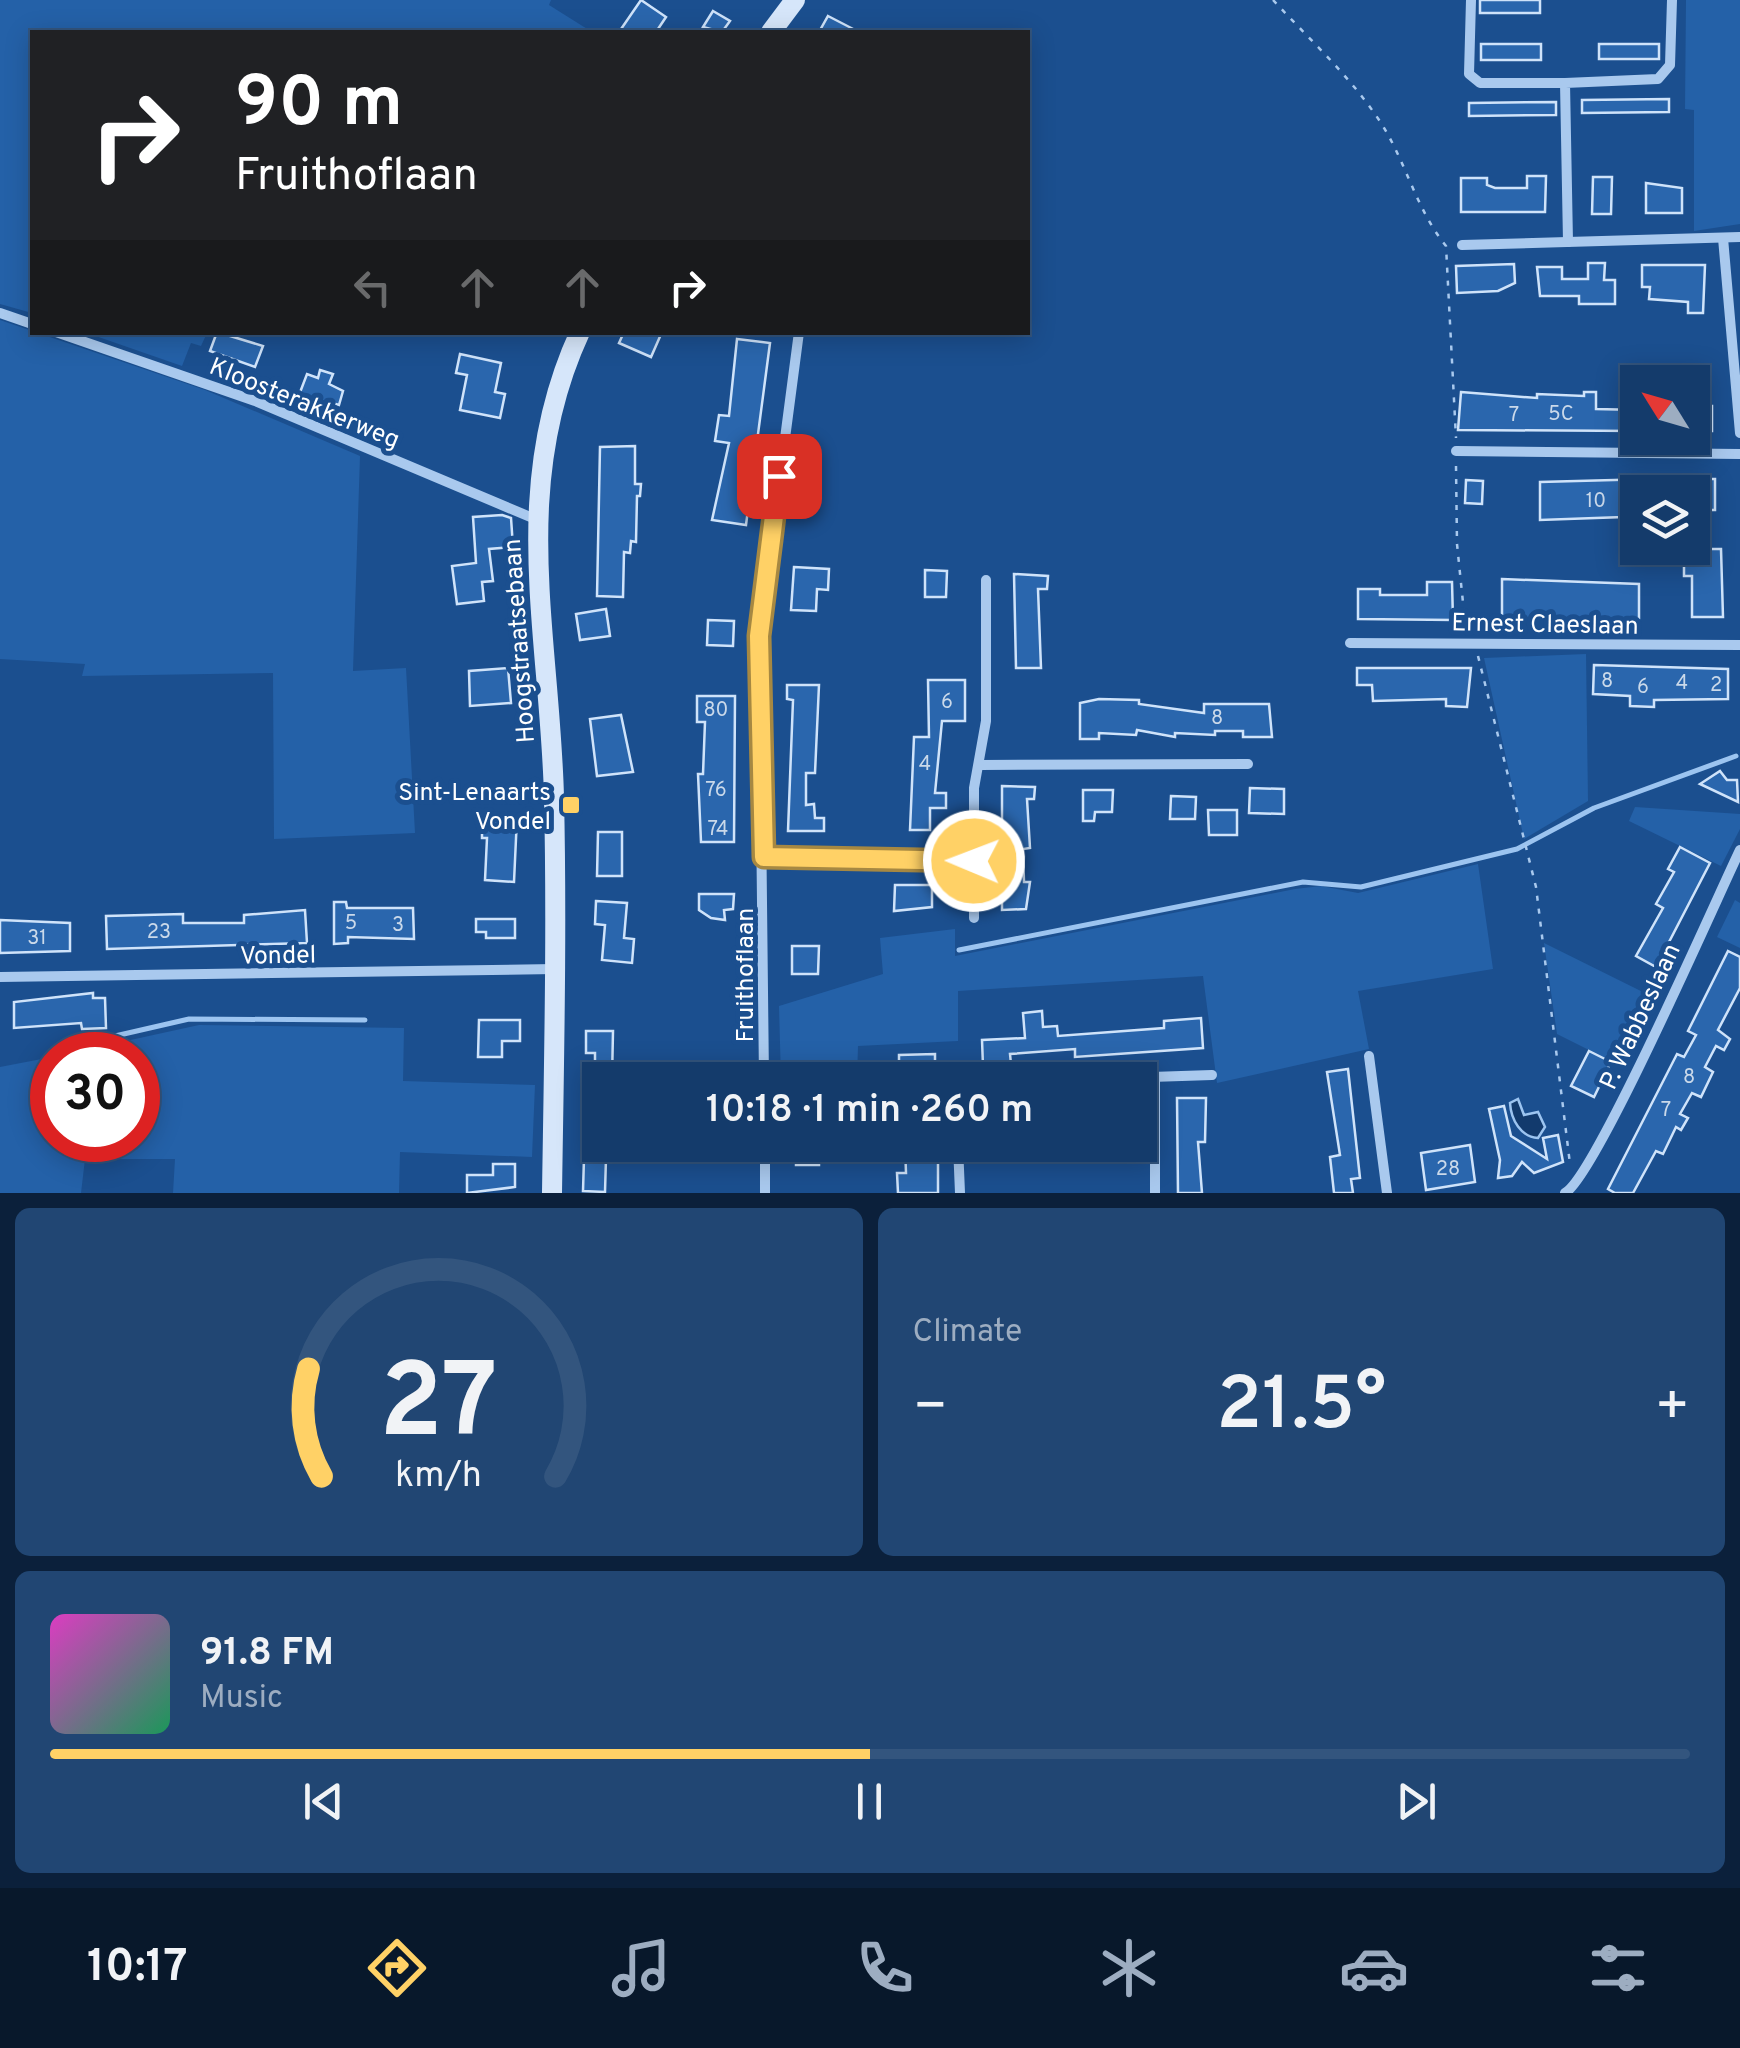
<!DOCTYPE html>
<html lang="en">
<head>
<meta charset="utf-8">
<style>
	:root { --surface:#143b6b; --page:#214673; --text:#f1f3f6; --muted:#9dadc1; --line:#33557e; --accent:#ffd166 }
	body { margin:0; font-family:Overpass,sans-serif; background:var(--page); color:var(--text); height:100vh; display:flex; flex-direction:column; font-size:38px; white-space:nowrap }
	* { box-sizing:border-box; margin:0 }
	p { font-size:32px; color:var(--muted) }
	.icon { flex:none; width:55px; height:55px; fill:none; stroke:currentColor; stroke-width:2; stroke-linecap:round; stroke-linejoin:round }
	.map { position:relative; height:1193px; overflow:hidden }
	.drawer { display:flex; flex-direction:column; gap:15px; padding:15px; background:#0b203b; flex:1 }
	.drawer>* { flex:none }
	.top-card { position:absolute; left:30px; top:30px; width:1000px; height:305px; border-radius:0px; box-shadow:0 5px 25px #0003,0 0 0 2px var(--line); background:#202124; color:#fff; overflow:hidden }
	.needle { width:65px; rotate:307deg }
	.tools { position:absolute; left:1620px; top:365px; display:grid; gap:20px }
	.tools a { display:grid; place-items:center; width:90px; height:90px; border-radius:0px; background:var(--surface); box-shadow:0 5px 25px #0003,0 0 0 2px var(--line); font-size:50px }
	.speed { position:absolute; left:30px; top:1032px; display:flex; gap:20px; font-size:50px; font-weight:700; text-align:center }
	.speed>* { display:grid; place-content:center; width:130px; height:130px; border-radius:50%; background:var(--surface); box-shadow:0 5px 25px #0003,0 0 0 2px var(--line); line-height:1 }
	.speed .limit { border:15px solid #d22; background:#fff; color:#111 }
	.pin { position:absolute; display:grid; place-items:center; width:85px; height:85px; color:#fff; margin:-42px; border-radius:20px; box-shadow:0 5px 15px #0006 }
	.me { position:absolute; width:110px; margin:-55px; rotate:271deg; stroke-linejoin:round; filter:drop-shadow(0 0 8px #0008) }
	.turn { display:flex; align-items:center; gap:35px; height:210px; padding:0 40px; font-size:45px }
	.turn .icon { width:130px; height:130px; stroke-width:2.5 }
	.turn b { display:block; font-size:70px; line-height:85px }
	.lanes { display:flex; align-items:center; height:95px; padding:0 40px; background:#0003; justify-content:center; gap:50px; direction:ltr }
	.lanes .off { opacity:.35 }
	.big { font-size:75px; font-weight:600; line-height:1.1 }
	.drawer .widget { flex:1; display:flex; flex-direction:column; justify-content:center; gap:15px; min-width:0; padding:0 35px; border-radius:15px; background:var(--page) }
	.drawer .dial { align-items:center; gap:0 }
	.dial svg { height:260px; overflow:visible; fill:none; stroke:var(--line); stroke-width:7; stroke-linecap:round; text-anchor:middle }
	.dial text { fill:var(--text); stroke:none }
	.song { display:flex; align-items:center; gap:30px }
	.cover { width:120px; height:120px; border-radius:15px; background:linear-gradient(135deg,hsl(310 70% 55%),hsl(150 70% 35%)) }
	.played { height:10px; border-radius:5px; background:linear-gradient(90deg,var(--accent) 50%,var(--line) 50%) }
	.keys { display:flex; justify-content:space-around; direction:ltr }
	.heat { display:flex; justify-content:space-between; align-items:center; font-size:55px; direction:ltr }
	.drawer .tiles { flex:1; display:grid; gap:15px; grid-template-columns:1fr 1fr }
	.widget:last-child { grid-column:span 2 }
	.trip { position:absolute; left:582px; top:1062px; width:575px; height:100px; border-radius:0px; background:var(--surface); box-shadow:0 5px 25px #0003,0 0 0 2px var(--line); font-weight:600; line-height:100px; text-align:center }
	.tab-bar { display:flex; height:160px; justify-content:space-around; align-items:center; background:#08182b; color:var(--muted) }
	.tab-bar .icon { width:70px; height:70px }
	.tab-bar .current { color:var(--accent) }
	.tab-bar b { font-size:45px; color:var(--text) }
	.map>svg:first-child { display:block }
</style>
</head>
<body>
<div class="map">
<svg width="1740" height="1193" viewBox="0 0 1740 1193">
	<rect width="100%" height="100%" fill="#1b4f8f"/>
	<g fill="#2461a8">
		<path d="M 0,0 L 551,0 L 549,5 L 592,32 L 32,32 L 32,313 L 0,304 Z"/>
		<path d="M 1686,0 L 1740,0 L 1740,224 L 1694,231 L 1694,110 L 1685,109 Z"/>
		<path d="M 0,320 L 205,390 L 360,456 L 353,671 L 406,668 L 415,833 L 274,839 L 273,673 L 82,676 L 85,664 L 0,659 Z"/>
		<path d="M 87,333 L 207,333 L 201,346 L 191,343 L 182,366 Z"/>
		<path d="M 1586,654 L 1588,801 L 1524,839 L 1484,658 Z"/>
		<path d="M 1635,807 L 1740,814 L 1740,829 L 1721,866 L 1629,821 Z"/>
		<path d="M 1478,864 L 1493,969 L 1358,991 L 1369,1049 L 1217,1083 L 1203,976 L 958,991 L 958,1041 L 858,1046 L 857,1080 L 781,1080 L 779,1006 L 883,974 L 880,938 L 955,929 L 955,956 L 1295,889 L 1321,886 L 1358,893 Z"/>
		<path d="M 1735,900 L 1740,903 L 1740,948 L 1717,937 Z"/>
		<path d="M 1544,943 L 1657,999 L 1623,1067 L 1557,1034 Z"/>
		<path d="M 199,1025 L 404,1028 L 403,1081 L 535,1085 L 532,1157 L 400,1152 L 399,1193 L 173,1193 L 175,1159 L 85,1159 L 81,1193 L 0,1193 L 0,1067 L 52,1057 L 52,1140 L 138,1140 L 138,1055 L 62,1055 Z"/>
	</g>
	<path fill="#123a6d" stroke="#9cc4f0" stroke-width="2.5" d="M 1518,1099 L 1524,1115 L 1538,1112 L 1545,1127 L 1538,1138 C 1521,1137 1511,1120 1510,1103 Z"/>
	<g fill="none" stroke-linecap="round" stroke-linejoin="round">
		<g stroke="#9cc4f0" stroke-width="5">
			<path d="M 959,950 L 1303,882 L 1361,887 L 1517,849 L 1594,808 L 1736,756"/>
			<path d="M 115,1036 L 189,1019 L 365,1020"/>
		</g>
	</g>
	<g fill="#2a66ad" stroke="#cfe3fa" stroke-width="2.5">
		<path d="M 641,0 L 666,17 L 656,32 L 619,32 Z"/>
		<rect x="1480" y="0" width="60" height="13"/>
		<path d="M 713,11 L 730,21 L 722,32 L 703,27 Z"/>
		<path d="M 828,16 L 859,32 L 819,32 Z"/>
		<rect x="1481" y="44" width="60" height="16"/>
		<rect x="1599" y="44" width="60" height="15"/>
		<path d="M 1669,99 L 1669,112 L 1582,113 L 1582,100 Z"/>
		<path d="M 1556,102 L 1556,115 L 1469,116 L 1469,103 Z"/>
		<path d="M 1527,176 L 1546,176 L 1545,212 L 1461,212 L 1461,178 L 1487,178 L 1487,185 L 1495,188 L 1527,188 Z"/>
		<path d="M 1593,177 L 1612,177 L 1611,214 L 1592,214 Z"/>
		<path d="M 1646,183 L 1682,188 L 1682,213 L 1646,213 Z"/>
		<path d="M 1588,263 L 1605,263 L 1604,280 L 1615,280 L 1615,304 L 1579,304 L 1579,296 L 1540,296 L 1537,267 L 1562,267 L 1562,279 L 1588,279 Z"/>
		<path d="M 1514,264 L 1515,283 L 1498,291 L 1457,293 L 1456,266 Z"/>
		<path d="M 1642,265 L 1705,265 L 1703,313 L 1688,313 L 1688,302 L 1649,299 L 1650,287 L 1642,287 Z"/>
		<path d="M 217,332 L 263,346 L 255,367 L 210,351 Z"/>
		<path d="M 624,332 L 662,332 L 651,357 L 619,343 Z"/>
		<path d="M 737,339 L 770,343 L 746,525 L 712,520 L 729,443 L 715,441 L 719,415 L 729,416 Z"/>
		<path d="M 460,354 L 501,363 L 495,392 L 505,394 L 500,418 L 460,410 L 467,375 L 456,373 Z"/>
		<path d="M 320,370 L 333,374 L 329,384 L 343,391 L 339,405 L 329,402 L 325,412 L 313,408 L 315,401 L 299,395 L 307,374 L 318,378 Z"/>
		<path d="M 1461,392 L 1537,398 L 1537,394 L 1584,396 L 1584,392 L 1596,392 L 1596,409 L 1638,410 L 1638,431 L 1458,430 Z"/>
		<rect x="1692" y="406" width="20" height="25"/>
		<path d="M 635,446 L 635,484 L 641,484 L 640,496 L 637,496 L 636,542 L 631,541 L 630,553 L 624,552 L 623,597 L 597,596 L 600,447 Z"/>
		<path d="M 1651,479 L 1651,492 L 1638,492 L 1638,504 L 1622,504 L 1623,517 L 1540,520 L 1540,482 Z"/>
		<path d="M 1685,479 L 1715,479 L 1715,510 L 1692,510 L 1692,492 L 1685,492 Z"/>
		<path d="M 1466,480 L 1483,481 L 1482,504 L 1465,503 Z"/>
		<path d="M 502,515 L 511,518 L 513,547 L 489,549 L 493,581 L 482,582 L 484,601 L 457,604 L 452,566 L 476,563 L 473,517 Z"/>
		<path d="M 1684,549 L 1721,549 L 1723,617 L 1692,617 L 1692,576 L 1684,576 Z"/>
		<path d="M 794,567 L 829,569 L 828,590 L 817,589 L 816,611 L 791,610 Z"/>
		<path d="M 925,570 L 947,571 L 946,597 L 925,597 Z"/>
		<path d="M 1014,574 L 1048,576 L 1047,589 L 1038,589 L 1041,668 L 1016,668 Z"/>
		<path d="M 1502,579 L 1639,584 L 1639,618 L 1502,620 Z"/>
		<path d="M 1427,582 L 1452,582 L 1453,620 L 1358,619 L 1358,589 L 1380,589 L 1380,595 L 1427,595 Z"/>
		<path d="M 606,609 L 610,636 L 580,640 L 576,614 Z"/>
		<path d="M 708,620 L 734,621 L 733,646 L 707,645 Z"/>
		<path d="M 1594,665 L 1728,669 L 1728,699 L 1654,700 L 1654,707 L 1630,706 L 1630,696 L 1593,694 Z"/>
		<path d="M 508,668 L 511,703 L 470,706 L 469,671 Z"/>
		<path d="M 1357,668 L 1471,668 L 1467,707 L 1446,706 L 1446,699 L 1373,701 L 1372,685 L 1357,685 Z"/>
		<path d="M 928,680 L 965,680 L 965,721 L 942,721 L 935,793 L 946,793 L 946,808 L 930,808 L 930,830 L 910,830 L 914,737 L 929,737 Z"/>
		<path d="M 787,685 L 819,685 L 815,773 L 806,773 L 806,805 L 814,804 L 815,818 L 824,818 L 824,831 L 788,831 L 793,700 L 787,699 Z"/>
		<path d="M 697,696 L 735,696 L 734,842 L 701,842 L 698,774 L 703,774 L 705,722 L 697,722 Z"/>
		<path d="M 1099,699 L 1139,700 L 1139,704 L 1204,713 L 1204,704 L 1269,704 L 1272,737 L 1243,737 L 1243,731 L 1215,731 L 1215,735 L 1175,733 L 1175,737 L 1137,730 L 1136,735 L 1099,733 L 1099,739 L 1080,739 L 1080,703 Z"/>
		<path d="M 621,715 L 633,772 L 597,776 L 590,719 Z"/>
		<path d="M 1720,771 L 1727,780 L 1737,780 L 1738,802 L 1700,784 Z"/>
		<path d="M 1002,786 L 1035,787 L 1034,799 L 1027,799 L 1030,848 L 1023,849 L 1024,882 L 1030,882 L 1026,909 L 1002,910 Z"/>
		<path d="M 1250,788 L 1284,789 L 1284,814 L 1249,813 Z"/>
		<path d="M 1083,790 L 1113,790 L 1112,812 L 1095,812 L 1094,821 L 1083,821 Z"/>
		<path d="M 1171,796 L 1196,797 L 1195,819 L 1170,819 Z"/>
		<path d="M 1208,810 L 1237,810 L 1237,835 L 1209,835 Z"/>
		<path d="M 482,816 L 517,817 L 514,882 L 485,880 L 487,838 L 482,838 Z"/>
		<path d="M 598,832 L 622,832 L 622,876 L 597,876 Z"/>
		<path d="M 1680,847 L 1710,863 L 1656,967 L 1636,956 L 1663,908 L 1656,904 L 1674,872 L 1668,869 Z"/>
		<path d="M 895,885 L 932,885 L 932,907 L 894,911 Z"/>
		<path d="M 699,894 L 734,894 L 733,909 L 724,910 L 725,920 L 711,918 L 699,910 Z"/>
		<path d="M 596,901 L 627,903 L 624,938 L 634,939 L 632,963 L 602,960 L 605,925 L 595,924 Z"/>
		<path d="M 334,902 L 346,902 L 347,908 L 413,908 L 414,939 L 348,937 L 348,943 L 334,944 Z"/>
		<path d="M 305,910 L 307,943 L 107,949 L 106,916 L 183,914 L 183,923 L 244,923 L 244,915 Z"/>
		<path d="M 476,919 L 515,919 L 515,938 L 486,938 L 486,932 L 476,932 Z"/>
		<path d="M 0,920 L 70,923 L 70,951 L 0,953 Z"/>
		<path d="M 792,946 L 819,946 L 818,974 L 792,974 Z"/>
		<path d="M 1728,951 L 1740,957 L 1740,988 L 1718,1030 L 1730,1039 L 1724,1050 L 1716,1046 L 1705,1067 L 1713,1072 L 1701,1097 L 1692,1093 L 1680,1114 L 1688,1118 L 1681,1130 L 1676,1127 L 1663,1154 L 1656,1151 L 1633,1193 L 1615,1193 L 1608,1189 L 1677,1054 L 1684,1057 L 1696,1035 L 1688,1031 Z"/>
		<path d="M 93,993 L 93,998 L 105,998 L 106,1028 L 82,1029 L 81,1023 L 14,1028 L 14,1002 Z"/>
		<path d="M 1042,1011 L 1043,1027 L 1057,1026 L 1058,1036 L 1164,1028 L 1164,1021 L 1201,1018 L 1203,1048 L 1075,1057 L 1075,1049 L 1010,1054 L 1011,1064 L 983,1066 L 982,1040 L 1025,1038 L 1023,1013 Z"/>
		<path d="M 479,1020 L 520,1020 L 520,1041 L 502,1041 L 502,1057 L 478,1057 Z"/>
		<path d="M 586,1031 L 613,1031 L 612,1080 L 595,1080 L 595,1053 L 586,1053 Z"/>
		<path d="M 1589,1051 L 1611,1062 L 1594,1097 L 1571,1086 Z"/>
		<path d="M 935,1054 L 935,1080 L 909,1080 L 909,1068 L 899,1068 L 899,1055 Z"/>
		<path d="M 1348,1069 L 1360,1178 L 1351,1179 L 1353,1193 L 1334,1193 L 1330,1157 L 1340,1155 L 1327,1072 Z"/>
		<path d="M 1177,1098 L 1206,1098 L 1205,1142 L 1198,1142 L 1202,1193 L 1178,1193 Z"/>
		<path d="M 1504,1106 L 1511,1136 L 1547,1159 L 1543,1138 L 1558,1135 L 1563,1162 L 1534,1173 L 1522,1162 L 1512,1176 L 1498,1178 L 1500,1160 L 1489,1109 Z"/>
		<rect x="796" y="1145" width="23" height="20"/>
		<path d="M 905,1145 L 938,1145 L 938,1193 L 898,1193 L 897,1173 L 906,1173 Z"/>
		<path d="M 1470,1145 L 1475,1182 L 1426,1190 L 1421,1153 Z"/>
		<path d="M 584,1158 L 606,1158 L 605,1192 L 583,1191 Z"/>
		<path d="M 493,1164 L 515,1164 L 515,1187 L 467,1193 L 467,1175 L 493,1175 Z"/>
	</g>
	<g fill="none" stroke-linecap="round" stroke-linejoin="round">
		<g stroke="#a9c9ee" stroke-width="2.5" stroke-dasharray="5 8" stroke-linecap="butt">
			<path d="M 1273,0 C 1310,40 1351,77 1381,123 C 1406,162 1416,209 1446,246 L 1456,438"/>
			<path d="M 1456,466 L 1457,544 L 1466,632"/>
			<path d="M 1478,656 L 1536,887 L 1570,1164"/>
		</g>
		<g stroke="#a9c9ee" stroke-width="10">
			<path d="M 1471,0 L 1469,74 L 1480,83 L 1565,83"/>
			<path d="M 1723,238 L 1740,433"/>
			<path d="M 1568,242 L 1565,83 L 1658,79 L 1670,65 L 1672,0"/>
			<path d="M 1462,245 L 1740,237"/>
			<path d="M 0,313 L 32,324"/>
			<path d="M 56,332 L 255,401 L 535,519"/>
			<path d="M 1456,451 L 1740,454"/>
			<path d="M 1350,643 L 1740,645"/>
			<path d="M 981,765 L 1248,764"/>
			<path d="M 763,857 L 975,861"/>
			<path d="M 974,918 L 974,788 L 986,721 L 986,580"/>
			<path d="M 0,977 L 555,969"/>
			<path d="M 1369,1056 L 1387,1193"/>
			<path d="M 1155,1075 L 1155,1193"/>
			<path d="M 764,1080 L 759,636 L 799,332"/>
			<path d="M 1060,1080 L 1212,1075"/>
			<path d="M 765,1145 L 765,1193"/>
			<path d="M 958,1145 L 960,1193"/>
			<path d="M 1565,1193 C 1595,1177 1716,900 1740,850"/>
		</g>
		<g stroke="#d6e6fa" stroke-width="20">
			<path d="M 771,32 L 795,0"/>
			<path d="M 552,1193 C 554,1061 557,929 554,797 C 550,636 508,487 580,332"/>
		</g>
	</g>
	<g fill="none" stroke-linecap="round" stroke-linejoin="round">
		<defs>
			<path id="route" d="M 779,476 L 759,636 L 764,857 L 974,861"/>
		</defs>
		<use href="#route" stroke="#a68842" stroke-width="25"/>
		<use href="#route" stroke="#ffd166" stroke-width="18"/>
	</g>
	<rect fill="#ffd166" stroke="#1b4f8f" stroke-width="4" x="561" y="795" width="20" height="20" rx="5"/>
	<g text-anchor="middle" stroke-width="10" stroke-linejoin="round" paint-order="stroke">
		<g font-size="20" fill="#cad9ea">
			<text x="1561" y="420">5C</text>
			<text x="1514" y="421">7</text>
			<text x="1596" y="507">10</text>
			<text x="1607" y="687">8</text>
			<text x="1682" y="689">4</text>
			<text x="1716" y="691">2</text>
			<text x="1643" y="693">6</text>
			<text x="947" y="708">6</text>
			<text x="716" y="716">80</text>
			<text x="1217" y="724">8</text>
			<text x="925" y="770">4</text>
			<text x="716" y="796">76</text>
			<text x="718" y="835">74</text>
			<text x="351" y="929">5</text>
			<text x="398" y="931">3</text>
			<text x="159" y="938">23</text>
			<text x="37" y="944">31</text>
			<text x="1689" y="1083">8</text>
			<text x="1666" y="1116">7</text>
			<text x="1448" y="1175">28</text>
		</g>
		<g font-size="25" fill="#fff" stroke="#1b4f8f">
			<text transform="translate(305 402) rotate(22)" y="9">Kloosterakkerweg</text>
			<text transform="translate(1545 623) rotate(1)" y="9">Ernest Claeslaan</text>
			<text transform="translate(518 641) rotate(-94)" y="9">Hoogstraatsebaan</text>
			<text transform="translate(278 954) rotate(-1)" y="9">Vondel</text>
			<text transform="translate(744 975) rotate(-90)" y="9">Fruithoflaan</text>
			<text transform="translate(1639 1016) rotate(-65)" y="9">P. Wabbeslaan</text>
		</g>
		<g font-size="25" fill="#fff" stroke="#1b4f8f" text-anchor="end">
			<text x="551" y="800">Sint-Lenaarts<tspan x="551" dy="29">Vondel</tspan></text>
		</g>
	</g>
</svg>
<div class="tools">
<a><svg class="needle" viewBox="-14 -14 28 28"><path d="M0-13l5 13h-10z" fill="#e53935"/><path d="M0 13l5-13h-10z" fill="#9dadc1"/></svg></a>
<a><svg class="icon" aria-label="layers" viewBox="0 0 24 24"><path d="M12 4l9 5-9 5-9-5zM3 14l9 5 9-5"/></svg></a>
</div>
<div class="speed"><div class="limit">30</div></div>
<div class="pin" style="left:779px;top:476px;background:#d93025"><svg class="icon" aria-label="arrive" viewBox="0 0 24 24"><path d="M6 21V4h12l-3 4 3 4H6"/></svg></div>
<svg class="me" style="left:974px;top:861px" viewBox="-20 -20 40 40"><circle r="17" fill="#ffd166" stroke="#fff" stroke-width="3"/><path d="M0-11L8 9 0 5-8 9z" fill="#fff"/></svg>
<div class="trip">10:18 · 1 min · 260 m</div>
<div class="top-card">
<div class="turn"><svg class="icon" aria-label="right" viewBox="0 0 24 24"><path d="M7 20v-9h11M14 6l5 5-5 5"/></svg><div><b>90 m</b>Fruithoflaan</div></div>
<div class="lanes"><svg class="icon off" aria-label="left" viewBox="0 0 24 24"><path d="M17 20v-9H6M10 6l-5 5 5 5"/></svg><svg class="icon off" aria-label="ahead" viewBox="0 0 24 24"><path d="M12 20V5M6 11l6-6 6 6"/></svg><svg class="icon off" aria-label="ahead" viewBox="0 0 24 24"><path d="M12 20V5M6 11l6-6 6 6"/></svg><svg class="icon" aria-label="right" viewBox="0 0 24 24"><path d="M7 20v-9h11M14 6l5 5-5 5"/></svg></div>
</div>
</div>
<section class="drawer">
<div class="tiles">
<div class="widget dial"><svg viewBox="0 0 100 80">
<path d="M14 69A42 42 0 1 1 86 69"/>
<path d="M14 69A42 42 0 0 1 10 36" stroke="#ffd166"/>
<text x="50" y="56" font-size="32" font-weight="700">27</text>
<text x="50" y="72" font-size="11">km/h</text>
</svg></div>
<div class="widget"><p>Climate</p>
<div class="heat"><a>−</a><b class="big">21.5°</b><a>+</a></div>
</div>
<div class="widget">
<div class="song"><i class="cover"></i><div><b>91.8 FM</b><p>Music</p></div></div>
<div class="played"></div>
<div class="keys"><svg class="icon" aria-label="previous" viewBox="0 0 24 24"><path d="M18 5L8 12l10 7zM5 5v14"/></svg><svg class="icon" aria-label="pause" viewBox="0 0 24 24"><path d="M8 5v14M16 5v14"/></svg><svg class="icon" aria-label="next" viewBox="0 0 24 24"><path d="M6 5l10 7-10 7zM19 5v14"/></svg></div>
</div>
</div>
</section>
<nav class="tab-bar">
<b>10:17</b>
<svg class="icon current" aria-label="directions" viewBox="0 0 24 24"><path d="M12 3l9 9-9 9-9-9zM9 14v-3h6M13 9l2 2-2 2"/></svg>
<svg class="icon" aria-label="music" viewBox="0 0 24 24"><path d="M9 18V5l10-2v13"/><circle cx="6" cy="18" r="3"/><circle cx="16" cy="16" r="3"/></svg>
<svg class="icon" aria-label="phone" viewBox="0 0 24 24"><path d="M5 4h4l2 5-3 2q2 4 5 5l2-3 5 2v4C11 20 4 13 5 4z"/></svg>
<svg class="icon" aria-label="climate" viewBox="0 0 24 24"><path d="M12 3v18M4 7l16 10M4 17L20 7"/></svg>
<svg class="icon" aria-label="car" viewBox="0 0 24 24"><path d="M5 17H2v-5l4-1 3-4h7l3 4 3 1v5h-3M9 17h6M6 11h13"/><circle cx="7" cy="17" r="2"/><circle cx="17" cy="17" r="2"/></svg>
<svg class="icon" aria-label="filters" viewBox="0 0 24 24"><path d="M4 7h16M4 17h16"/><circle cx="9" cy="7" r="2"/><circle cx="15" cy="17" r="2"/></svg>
</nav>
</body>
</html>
